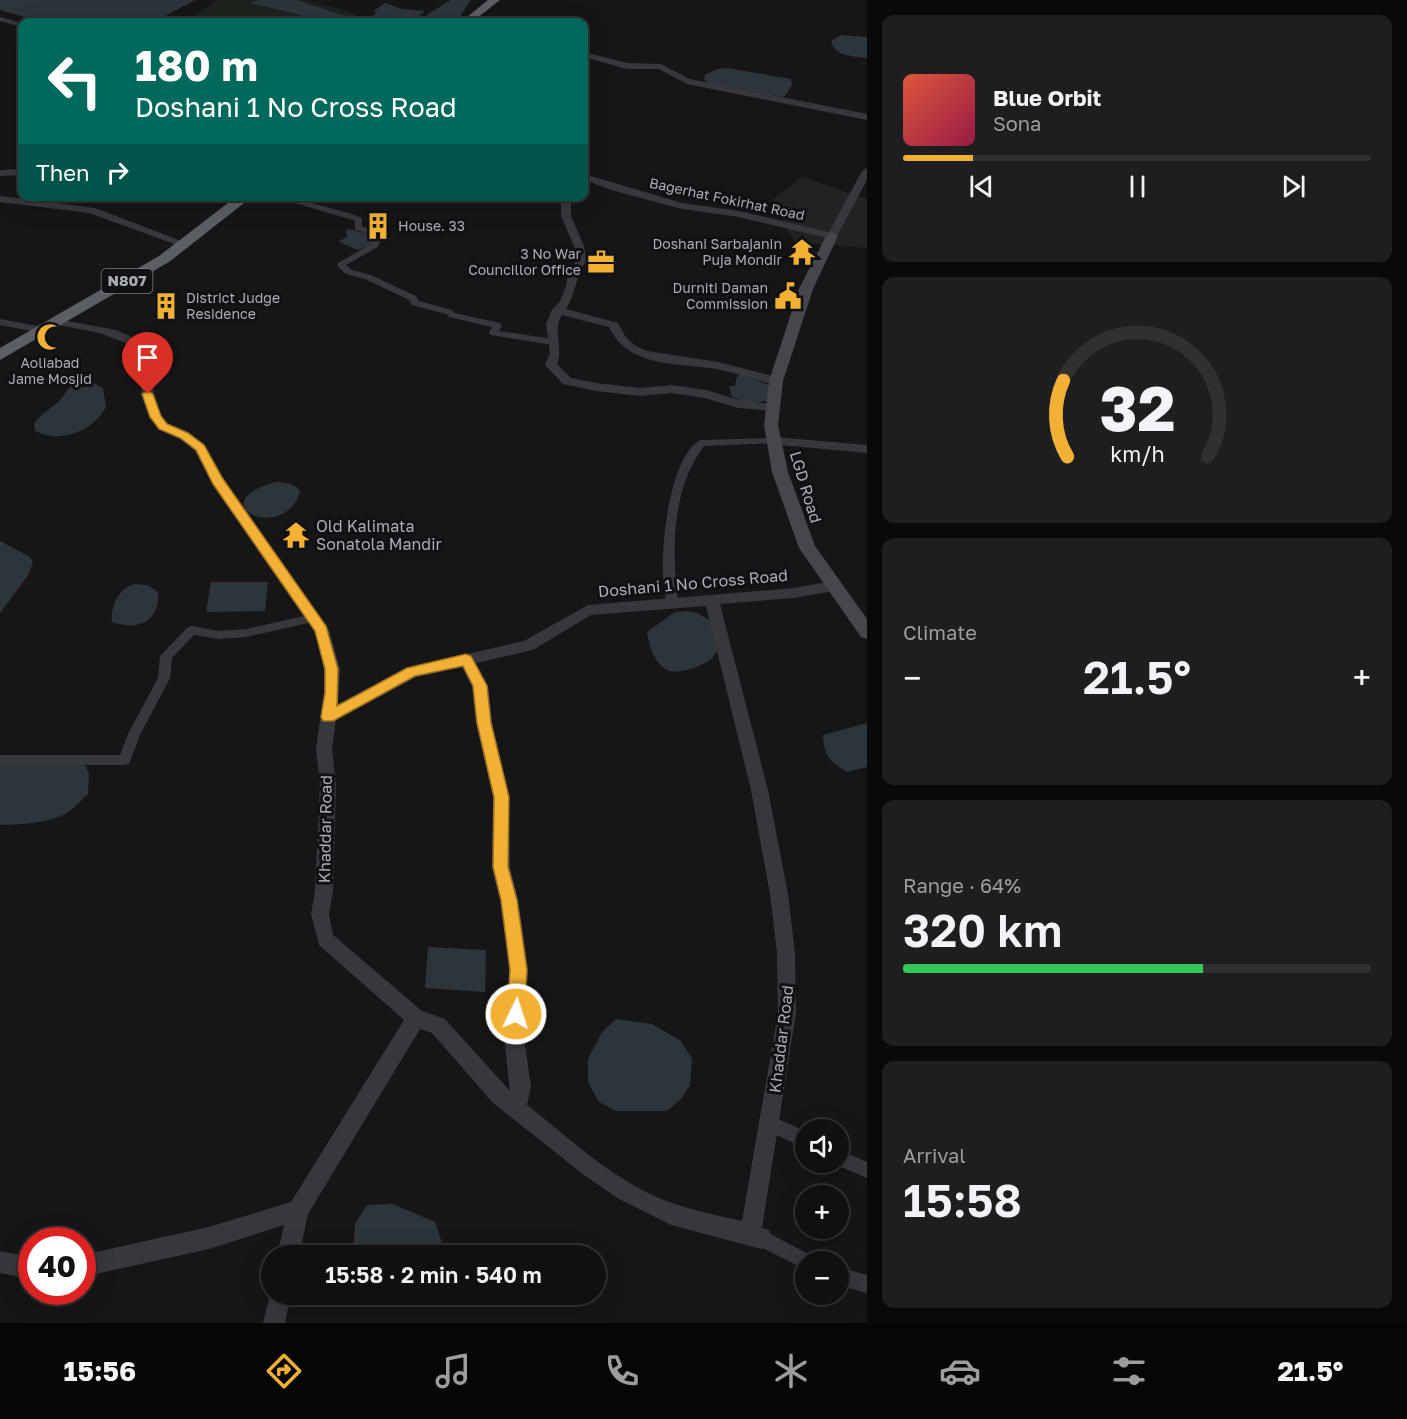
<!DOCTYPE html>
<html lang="en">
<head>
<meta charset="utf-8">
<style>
	:root { --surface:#101012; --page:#1e1e20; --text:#f1f3f6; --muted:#9c9d9f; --line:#303032; --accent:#f2b134 }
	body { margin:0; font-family:"Golos Text",sans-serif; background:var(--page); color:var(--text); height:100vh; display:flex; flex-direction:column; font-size:22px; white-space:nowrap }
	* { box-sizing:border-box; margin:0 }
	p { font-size:20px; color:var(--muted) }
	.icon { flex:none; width:33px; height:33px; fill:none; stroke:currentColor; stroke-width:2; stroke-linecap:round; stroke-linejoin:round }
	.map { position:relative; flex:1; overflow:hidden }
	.side { display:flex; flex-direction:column; gap:15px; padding:15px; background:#09090a; width:540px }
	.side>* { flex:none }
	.banner { position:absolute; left:18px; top:18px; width:570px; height:183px; border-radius:12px; box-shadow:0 6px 24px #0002,0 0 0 2px var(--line); background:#00695c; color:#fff; overflow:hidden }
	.tools { position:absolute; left:795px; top:1119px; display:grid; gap:12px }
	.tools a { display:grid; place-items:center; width:54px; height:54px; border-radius:50%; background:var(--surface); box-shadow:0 6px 24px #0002,0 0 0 2px var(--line); font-size:30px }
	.speed { position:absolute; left:18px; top:1227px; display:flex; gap:12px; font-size:30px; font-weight:700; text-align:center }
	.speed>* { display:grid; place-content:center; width:78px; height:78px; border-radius:50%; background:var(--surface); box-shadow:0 6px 24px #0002,0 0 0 2px var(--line); line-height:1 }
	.speed .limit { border:9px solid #d22; background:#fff; color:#111 }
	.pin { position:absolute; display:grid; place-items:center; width:51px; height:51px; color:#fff; margin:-62px -26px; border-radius:50% 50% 50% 0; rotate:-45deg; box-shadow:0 0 6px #0007 }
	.pin .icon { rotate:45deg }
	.me { position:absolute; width:66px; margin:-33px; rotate:4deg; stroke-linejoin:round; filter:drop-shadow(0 0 4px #0008) }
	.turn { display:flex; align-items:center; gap:21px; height:126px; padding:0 18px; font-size:27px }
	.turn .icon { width:78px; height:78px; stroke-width:2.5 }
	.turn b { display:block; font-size:42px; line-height:51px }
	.then { display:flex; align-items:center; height:57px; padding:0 18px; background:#0003; gap:12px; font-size:22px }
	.big { font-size:45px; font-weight:600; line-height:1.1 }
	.side .widget { flex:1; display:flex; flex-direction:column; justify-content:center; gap:9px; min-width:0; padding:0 21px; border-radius:12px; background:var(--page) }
	.side .dial { align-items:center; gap:0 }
	.dial svg { height:156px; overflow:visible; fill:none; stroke:var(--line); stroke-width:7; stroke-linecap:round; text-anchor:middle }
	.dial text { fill:var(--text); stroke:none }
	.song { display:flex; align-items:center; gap:18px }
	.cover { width:72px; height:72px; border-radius:9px; background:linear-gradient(135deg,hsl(10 70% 55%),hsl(340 70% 35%)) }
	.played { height:6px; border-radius:3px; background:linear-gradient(90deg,var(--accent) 15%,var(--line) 15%) }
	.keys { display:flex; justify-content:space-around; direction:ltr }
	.heat { display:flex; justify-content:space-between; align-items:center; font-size:33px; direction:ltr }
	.charge { height:9px; border-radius:4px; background:linear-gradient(90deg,#34c759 64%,var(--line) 0) }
	.trip { position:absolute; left:261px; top:1245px; width:345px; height:60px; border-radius:30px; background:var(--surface); box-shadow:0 6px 24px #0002,0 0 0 2px var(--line); font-weight:600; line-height:60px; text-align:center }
	.dock { display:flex; height:96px; justify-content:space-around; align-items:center; background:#060607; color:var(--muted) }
	.dock .icon { width:42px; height:42px }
	.dock .current { color:var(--accent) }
	.dock b { font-size:27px; color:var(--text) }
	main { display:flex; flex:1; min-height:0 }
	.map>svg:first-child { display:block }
</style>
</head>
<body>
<main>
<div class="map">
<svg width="867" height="1323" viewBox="0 0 867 1323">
	<rect width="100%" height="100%" fill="#161618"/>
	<path fill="#222225" d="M 802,177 L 867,199 L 867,248 L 795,242 L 771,201 Z"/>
	<path fill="#1c231d" d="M 218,0 L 306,0 L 344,10 L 373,22 L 184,22 Z"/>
	<g fill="#2c353c">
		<path d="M 0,0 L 195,0 L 154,22 L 42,22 L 0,10 Z"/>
		<path d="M 259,0 L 296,0 L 365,22 L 317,22 L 298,14 L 250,3 Z"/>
		<path d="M 451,0 L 471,0 L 456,22 L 423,22 L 428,14 Z"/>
		<path d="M 385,3 L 402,9 L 425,11 L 412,22 L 373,17 L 376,13 L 374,11 Z"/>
		<path d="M 841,35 L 867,37 L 867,58 C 853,56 835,57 831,41 Z"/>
		<path d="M 727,68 L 791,79 L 792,85 L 785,96 L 781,97 L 708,83 L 704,79 L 705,75 L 717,69 Z"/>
		<path d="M 351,229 L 375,237 L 373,244 L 358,250 L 341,243 L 339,241 L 347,237 L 346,230 Z"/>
		<path d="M 741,374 L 772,386 L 767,401 L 749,403 L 732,397 L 729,386 L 735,386 L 737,376 Z"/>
		<path d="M 78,382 L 92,382 L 103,388 L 106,407 C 93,431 61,444 35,431 L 34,424 C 41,414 47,411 57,403 C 65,397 67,386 78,382 Z"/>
		<path d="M 276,482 C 285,483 296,483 300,492 C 283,545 198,503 276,482 Z"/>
		<path d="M 0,541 L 30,557 L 33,562 L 29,574 L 0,613 Z"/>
		<path d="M 211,582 L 268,582 L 265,611 L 206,612 Z"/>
		<path d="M 134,584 L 147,585 L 158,592 C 160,622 138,631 112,622 C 110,607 119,588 134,584 Z"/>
		<path d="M 687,611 L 698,613 L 712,622 L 718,649 C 716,653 713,658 709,661 C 700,667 677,675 667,670 C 654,663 649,645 647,632 L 675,612 Z"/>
		<path d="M 867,723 L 867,767 L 847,772 C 829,761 824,756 823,735 Z"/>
		<path d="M 68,760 L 86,766 L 89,774 L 88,794 C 82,799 77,806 70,811 C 50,824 23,824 0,825 L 0,765 Z"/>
		<path d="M 428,947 L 486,950 L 485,992 L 425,988 Z"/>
		<path d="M 616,1019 L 652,1024 L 681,1041 L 692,1059 L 690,1085 L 681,1099 L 667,1111 L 616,1111 L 599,1102 L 588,1082 L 588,1059 L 602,1032 Z"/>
		<path d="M 393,1204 L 435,1222 L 442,1243 L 436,1255 L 353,1255 L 355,1224 L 367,1205 Z"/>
	</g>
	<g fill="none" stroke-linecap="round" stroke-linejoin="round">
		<g fill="#37383d" fill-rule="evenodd">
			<path d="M 271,196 L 286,196 L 352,214 L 362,218 L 362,226 L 381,234 L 382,236 L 378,247 L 346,265 L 352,270 L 371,275 L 416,296 L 419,301 L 452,310 L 455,313 L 500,323 L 502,325 L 499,331 L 553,339 L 558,342 L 553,345 L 491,335 L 489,333 L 492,327 L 449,317 L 446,314 L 412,305 L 409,300 L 365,279 L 346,274 L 338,267 L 338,263 L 371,244 L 374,237 L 355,229 L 355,221 L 346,218 Z"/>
			<path d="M 774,438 L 779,441 L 778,443 L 704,446 C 671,490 672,550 678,602 L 672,606 L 668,605 C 655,575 667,454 701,440 Z"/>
			<path d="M 313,614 L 317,615 L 319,618 L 317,621 L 246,637 L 219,639 L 194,635 L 172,658 L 170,678 L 140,735 L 129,764 L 124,765 L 0,765 L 0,755 L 120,755 L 128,734 L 158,678 L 160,656 L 188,627 L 192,626 L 219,631 L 246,629 Z"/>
			<path d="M 770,1115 L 806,1132 L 806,1149 L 764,1129 L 762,1123 L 764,1117 Z"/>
			<path d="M 838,1149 L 867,1162 L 867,1178 L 832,1163 L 838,1162 Z"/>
			<path d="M 761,1229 L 812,1256 L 814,1262 L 806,1262 L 806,1270 L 755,1244 L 752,1238 L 755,1232 Z"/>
			<path d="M 838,1267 L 867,1275 L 867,1293 L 838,1285 Z"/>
		</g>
		<g fill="#37383d" fill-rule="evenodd">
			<path d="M 0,17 L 22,23 L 22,27 L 0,21 Z"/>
			<path d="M 584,52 L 627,63 L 661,64 L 690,79 L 867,114 L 867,120 L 687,84 L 659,69 L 627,69 L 584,57 Z"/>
			<path d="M 867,168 L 867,180 L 837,236 L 832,239 L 739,217 L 682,209 L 615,191 L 584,180 L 584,174 L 682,203 L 739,211 L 829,232 L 862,171 Z"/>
			<path d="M 22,169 L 22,175 L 0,176 L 0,170 Z"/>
			<path d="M 0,196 L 95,208 L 189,244 L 180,246 L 89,213 L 0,202 Z"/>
			<path d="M 561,196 L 571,196 L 571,216 L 584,246 L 586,261 C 576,275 576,293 566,309 L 618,323 L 625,336 L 634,345 L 647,351 L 718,362 L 780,378 L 782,381 L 776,385 C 756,380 737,373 717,369 C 679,363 628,368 609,327 L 562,315 C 552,331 564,347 557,364 L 571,378 L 596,383 L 641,388 L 671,385 L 706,390 L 739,400 L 777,405 L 777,411 L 738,408 L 705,398 L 671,393 L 641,396 L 596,391 L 563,384 L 545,365 L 550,353 L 546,324 L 552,310 L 560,301 L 566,286 L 568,274 L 576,261 L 574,246 L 561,216 Z"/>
			<path d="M 0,319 L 42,327 L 48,330 L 42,333 L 0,325 Z"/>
			<path d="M 57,319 L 116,330 L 148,344 L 154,394 L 161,416 L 167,423 L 188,432 L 204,445 L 223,479 L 329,630 L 340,669 L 338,704 L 407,668 L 524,641 L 588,605 L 794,588 L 833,581 L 838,582 L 840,586 L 838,590 L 833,591 L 794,598 L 720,604 L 768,790 L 788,894 L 795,953 L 796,1013 L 762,1228 L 769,1230 L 772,1238 L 769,1246 L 761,1249 L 671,1225 L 619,1199 L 584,1175 L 493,1103 L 432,1033 L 420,1029 L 308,1214 L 299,1256 L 277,1256 L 284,1225 L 209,1249 L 82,1277 L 82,1255 L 209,1227 L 291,1202 L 404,1020 L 319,945 L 311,914 L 315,891 L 320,784 L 316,749 L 324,693 L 324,669 L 315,631 L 213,484 L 195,451 L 180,438 L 159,429 L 149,417 L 142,394 L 138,348 L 100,333 L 53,324 L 53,320 ZM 706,606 L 751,790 L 770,894 L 777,953 L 778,1013 L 742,1221 C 719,1216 696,1211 675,1204 C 619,1186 572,1140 527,1105 L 531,1087 L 524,1037 L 528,970 L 518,900 L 510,867 L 509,797 L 492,723 L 488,686 L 476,663 L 533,650 L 591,615 ZM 462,667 L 472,686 L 476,723 L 493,797 L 492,867 L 500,900 L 510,970 L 504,1037 L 510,1091 L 445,1019 L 422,1011 L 333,935 L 329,914 L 333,891 L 336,784 L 332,749 L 336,720 L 416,677 Z"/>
			<path d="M 774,437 L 867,445 L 867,453 L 770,444 L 768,441 L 770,438 Z"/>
			<path d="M 0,1251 L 32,1257 L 32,1279 L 0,1273 Z"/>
			<path d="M 272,1288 L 272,1294 L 291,1294 L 285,1323 L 263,1323 Z"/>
		</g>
		<path fill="#45474d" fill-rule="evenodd" d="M 832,232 L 838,236 L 813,289 L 783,381 L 778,425 L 788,472 L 815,546 L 867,619 L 867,639 L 861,637 L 799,548 L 772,472 L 764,425 L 769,381 L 799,289 L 826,236 Z"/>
		<g fill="#5b5e65" fill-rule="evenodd">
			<path d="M 488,0 L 500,0 L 472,22 L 461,22 Z"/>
			<path d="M 237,196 L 253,196 L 169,262 L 0,360 L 0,348 L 159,256 Z"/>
		</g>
	</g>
	<path fill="#f2b134" stroke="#9d7322" stroke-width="1.5" d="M 148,391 L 153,394 L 161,416 L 167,424 L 188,433 L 204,445 L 223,479 L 326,626 L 338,669 L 337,706 L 407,668 L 466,654 L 471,656 L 487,686 L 491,723 L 509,797 L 508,867 L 517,900 L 527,970 L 524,1014 L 522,1020 L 516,1023 L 510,1020 L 507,1014 L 510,970 L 501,900 L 493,867 L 494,797 L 477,723 L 473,686 L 463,666 L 415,676 L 333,721 L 323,721 L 321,717 L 325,693 L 325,669 L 315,631 L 213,484 L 196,450 L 180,438 L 159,429 L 150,417 L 142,394 Z"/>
	<defs>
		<symbol id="building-bare" viewBox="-9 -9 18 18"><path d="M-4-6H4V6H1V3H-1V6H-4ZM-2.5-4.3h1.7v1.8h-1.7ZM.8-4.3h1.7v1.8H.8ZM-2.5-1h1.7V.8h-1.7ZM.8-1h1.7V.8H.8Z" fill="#f2b134" stroke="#111113" stroke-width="2.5" paint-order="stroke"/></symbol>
		<symbol id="temple-bare" viewBox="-9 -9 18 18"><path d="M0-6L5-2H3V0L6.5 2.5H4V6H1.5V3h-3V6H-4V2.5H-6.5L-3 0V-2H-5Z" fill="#f2b134" stroke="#111113" stroke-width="2.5" paint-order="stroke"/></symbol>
		<symbol id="office-bare" viewBox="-9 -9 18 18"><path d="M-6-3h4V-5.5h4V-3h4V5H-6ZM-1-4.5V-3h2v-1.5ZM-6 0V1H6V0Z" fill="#f2b134" stroke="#111113" stroke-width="2.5" paint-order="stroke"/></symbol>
		<symbol id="civic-bare" viewBox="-9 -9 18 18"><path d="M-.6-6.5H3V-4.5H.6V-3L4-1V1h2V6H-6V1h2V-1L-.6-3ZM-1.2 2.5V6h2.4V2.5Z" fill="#f2b134" stroke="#111113" stroke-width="2.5" paint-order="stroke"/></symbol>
		<symbol id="mosque-bare" viewBox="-9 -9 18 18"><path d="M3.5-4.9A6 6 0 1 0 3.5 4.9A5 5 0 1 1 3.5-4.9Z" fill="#f2b134" stroke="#111113" stroke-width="2.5" paint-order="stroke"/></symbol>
	</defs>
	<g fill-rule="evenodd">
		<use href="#building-bare" x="359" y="207" width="38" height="38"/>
		<use href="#temple-bare" x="783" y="233" width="38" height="38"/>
		<use href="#office-bare" x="582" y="243" width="38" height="38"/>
		<use href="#civic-bare" x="769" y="277" width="38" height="38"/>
		<use href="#building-bare" x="147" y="287" width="38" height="38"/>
		<use href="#mosque-bare" x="31" y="318" width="38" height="38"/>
		<use href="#temple-bare" x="277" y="516" width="38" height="38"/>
	</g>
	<g text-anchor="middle" stroke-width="6" stroke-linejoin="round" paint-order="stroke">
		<g font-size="14" fill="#a8adb8" stroke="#111113">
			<text transform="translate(727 199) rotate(12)" y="5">Bagerhat Fokirhat Road</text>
		</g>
		<g font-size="14" fill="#a8adb8" stroke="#111113" text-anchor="end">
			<text x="398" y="231" text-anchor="start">House. 33</text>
			<text x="782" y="249">Doshani Sarbajanin<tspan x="782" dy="16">Puja Mondir</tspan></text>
			<text x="581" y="259">3 No War<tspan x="581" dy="16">Councillor Office</tspan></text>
			<text x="768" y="293">Durniti Daman<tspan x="768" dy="16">Commission</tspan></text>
			<text x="186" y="303" text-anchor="start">District Judge<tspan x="186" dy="16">Residence</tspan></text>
			<text x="50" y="368" text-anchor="middle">Aoliabad<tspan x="50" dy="16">Jame Mosjid</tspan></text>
		</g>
		<rect fill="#111113" stroke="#7b7e86" stroke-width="1.5" x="101.5" y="269" width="51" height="24" rx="4.5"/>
		<g font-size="15" font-weight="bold" fill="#a8adb8">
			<text x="127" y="286">N807</text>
		</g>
		<g font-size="16" fill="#a8adb8" stroke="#111113">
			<text transform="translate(806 487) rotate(73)" y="6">LGD Road</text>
			<text transform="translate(693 583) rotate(-5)" y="6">Doshani 1 No Cross Road</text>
			<text transform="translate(325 829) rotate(-89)" y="6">Khaddar Road</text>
			<text transform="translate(781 1039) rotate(-83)" y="6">Khaddar Road</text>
		</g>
		<g font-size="16" fill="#a8adb8" stroke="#111113" text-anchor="start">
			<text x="316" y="532">Old Kalimata<tspan x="316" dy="18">Sonatola Mandir</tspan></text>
		</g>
	</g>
</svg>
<div class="tools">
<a><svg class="icon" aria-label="sound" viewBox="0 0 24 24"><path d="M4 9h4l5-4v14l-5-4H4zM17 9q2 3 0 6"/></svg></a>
<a>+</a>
<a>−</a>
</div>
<div class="speed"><div class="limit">40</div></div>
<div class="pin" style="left:148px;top:394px;background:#d93025"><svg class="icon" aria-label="arrive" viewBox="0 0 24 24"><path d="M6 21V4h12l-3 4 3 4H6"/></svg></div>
<svg class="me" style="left:516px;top:1014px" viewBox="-20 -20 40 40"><circle r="17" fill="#f2b134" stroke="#fff" stroke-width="3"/><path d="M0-11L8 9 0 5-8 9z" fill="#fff"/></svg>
<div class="trip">15:58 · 2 min · 540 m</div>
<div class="banner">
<div class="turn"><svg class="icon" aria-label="left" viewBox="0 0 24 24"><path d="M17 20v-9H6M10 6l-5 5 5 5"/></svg><div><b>180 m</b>Doshani 1 No Cross Road</div></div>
<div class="then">Then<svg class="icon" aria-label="right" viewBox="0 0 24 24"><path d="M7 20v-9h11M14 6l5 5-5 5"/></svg></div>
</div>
</div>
<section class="side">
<div class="widget">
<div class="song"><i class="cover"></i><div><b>Blue Orbit</b><p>Sona</p></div></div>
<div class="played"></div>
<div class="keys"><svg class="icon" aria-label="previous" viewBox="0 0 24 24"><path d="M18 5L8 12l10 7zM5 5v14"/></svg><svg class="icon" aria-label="pause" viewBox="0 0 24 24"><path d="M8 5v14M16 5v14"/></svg><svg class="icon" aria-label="next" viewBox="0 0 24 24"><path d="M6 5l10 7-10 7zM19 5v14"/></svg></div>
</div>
<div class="widget dial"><svg viewBox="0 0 100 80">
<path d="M14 69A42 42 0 1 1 86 69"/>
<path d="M14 69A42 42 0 0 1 12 30" stroke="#f2b134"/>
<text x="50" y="56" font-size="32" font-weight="700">32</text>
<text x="50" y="72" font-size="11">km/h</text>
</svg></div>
<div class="widget"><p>Climate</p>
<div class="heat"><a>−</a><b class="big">21.5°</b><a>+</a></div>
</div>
<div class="widget"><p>Range · 64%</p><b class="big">320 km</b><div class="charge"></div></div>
<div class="widget"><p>Arrival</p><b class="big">15:58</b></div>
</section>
</main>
<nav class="dock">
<b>15:56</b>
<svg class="icon current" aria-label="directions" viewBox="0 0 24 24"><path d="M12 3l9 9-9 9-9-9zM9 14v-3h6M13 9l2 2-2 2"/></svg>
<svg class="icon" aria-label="music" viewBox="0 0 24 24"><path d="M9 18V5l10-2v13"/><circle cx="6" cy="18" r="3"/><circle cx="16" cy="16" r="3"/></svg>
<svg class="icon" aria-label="phone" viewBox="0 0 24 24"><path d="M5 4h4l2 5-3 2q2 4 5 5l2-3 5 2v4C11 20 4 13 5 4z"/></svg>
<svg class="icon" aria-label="climate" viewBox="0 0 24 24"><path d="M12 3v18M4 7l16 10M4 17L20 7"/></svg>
<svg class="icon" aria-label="car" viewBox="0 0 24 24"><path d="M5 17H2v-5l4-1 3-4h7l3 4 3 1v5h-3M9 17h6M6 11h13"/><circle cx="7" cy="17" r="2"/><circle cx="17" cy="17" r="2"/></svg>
<svg class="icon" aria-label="filters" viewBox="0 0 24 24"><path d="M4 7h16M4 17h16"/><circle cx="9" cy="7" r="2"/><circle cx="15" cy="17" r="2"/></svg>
<b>21.5°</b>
</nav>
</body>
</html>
